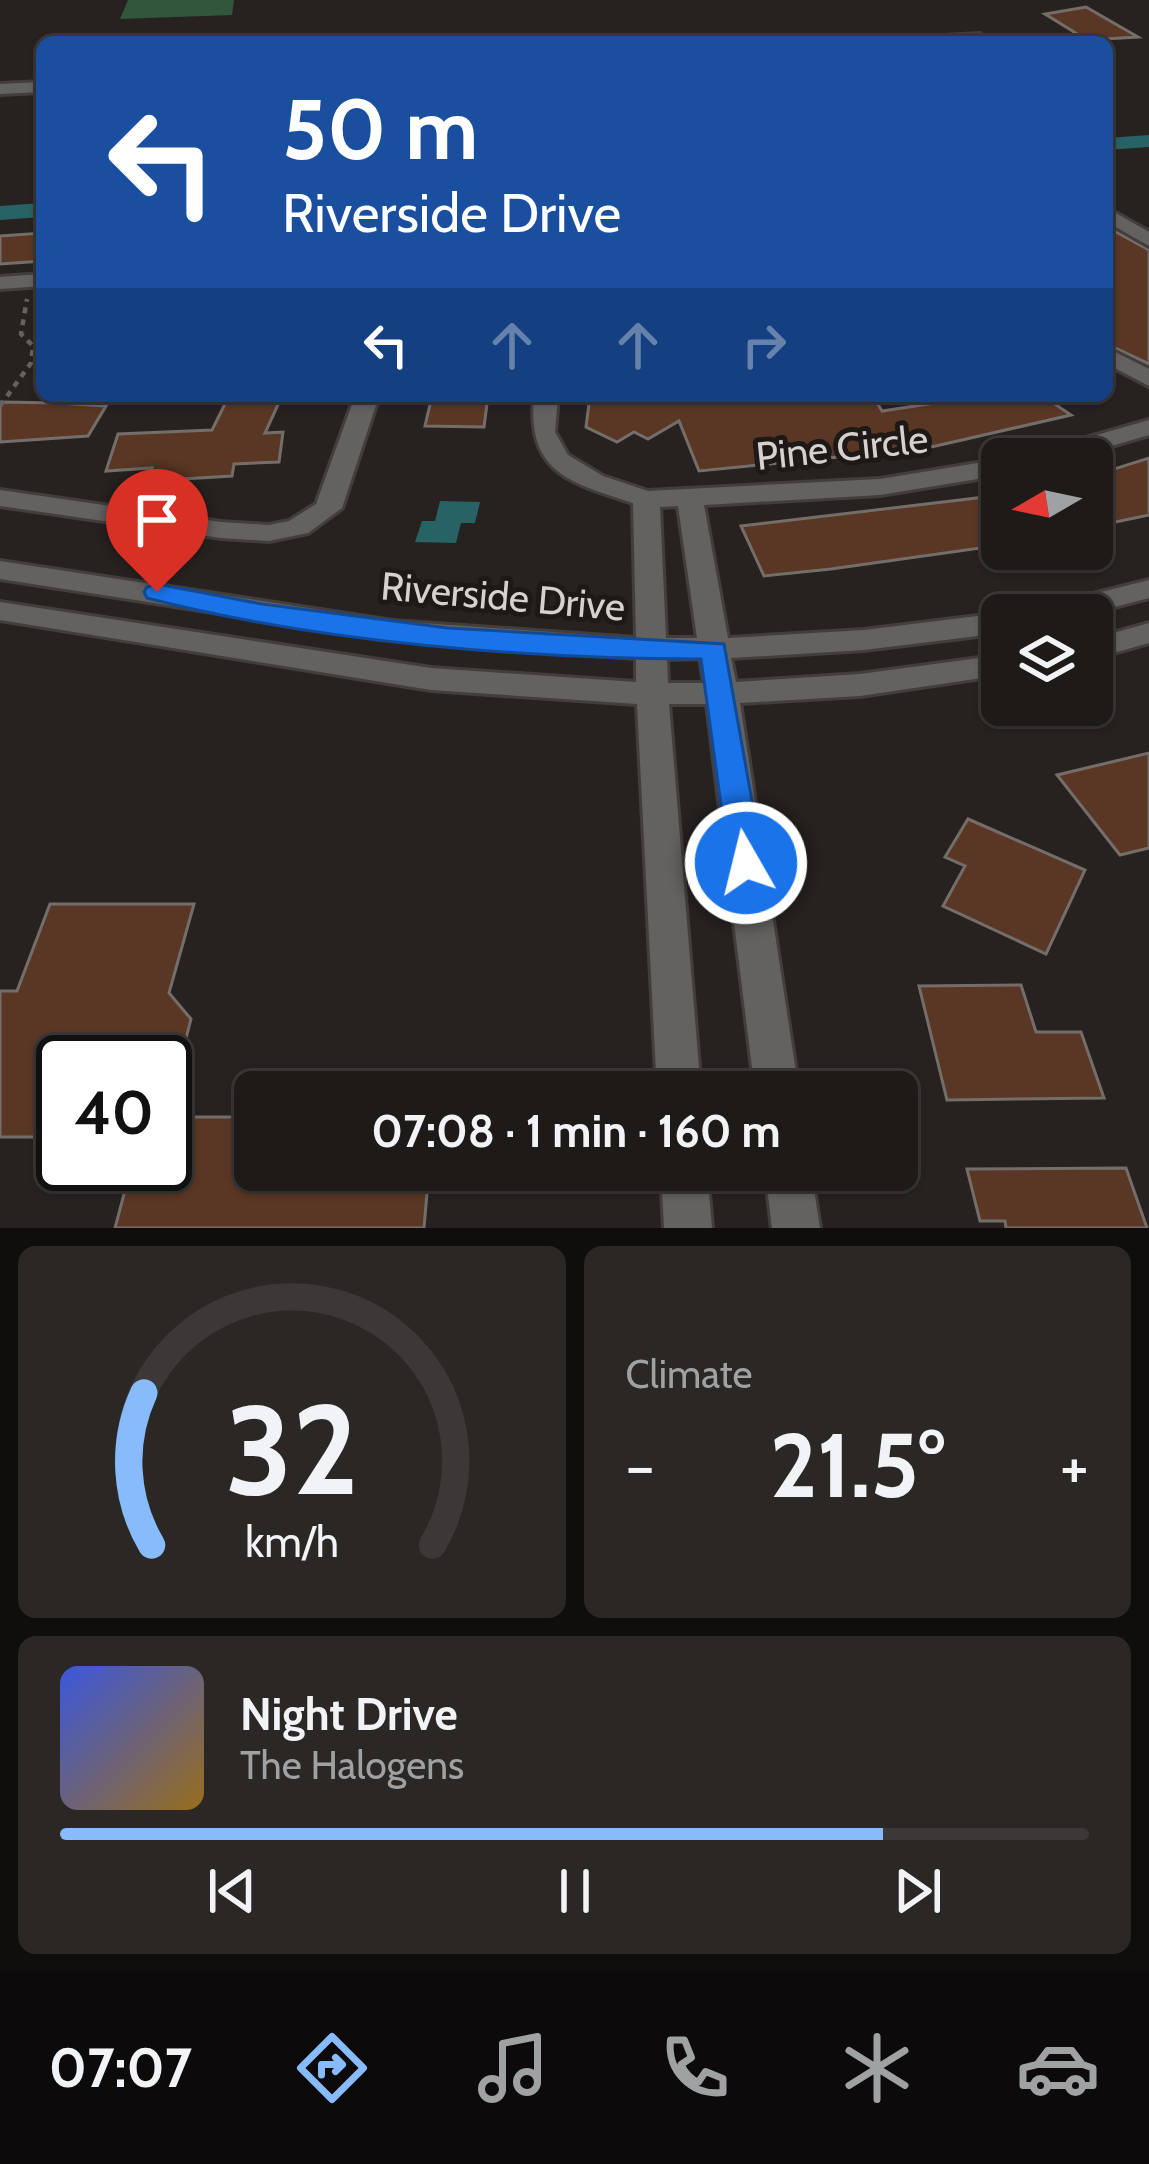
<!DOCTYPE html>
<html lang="en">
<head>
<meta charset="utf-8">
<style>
	:root { --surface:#1d1a18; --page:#2a2725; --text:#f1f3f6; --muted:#a0a1a2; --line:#3b3837; --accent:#87bbfc }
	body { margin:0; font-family:Cabin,sans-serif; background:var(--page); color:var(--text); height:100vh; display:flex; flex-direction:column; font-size:45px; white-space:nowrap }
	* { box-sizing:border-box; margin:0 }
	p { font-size:39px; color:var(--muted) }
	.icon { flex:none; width:66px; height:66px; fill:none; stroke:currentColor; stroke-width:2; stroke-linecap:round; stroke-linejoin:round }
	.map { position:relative; height:1228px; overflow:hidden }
	.drawer { display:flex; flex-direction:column; gap:18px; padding:18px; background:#100e0d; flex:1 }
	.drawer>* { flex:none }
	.banner { position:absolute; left:36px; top:36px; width:1077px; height:366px; border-radius:18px; box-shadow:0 3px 9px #0004,0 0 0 3px var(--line); background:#1a4fa0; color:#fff; overflow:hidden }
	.needle { width:78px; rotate:261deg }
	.tools { position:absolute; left:981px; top:438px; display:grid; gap:24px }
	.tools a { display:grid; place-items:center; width:132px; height:132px; border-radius:18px; background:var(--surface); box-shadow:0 3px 9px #0004,0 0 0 3px var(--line); font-size:60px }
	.speed { position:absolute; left:36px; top:1035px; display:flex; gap:24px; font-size:60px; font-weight:700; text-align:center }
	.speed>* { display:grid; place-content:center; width:156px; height:156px; border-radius:50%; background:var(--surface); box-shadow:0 3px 9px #0004,0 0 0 3px var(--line); line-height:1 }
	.speed .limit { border:6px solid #111; border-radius:18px; background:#fff; color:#111 }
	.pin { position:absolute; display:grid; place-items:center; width:102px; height:102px; color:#fff; margin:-123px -51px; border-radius:50% 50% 50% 0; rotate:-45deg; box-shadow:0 0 12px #0007 }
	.pin .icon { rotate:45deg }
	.me { position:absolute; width:132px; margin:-66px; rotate:352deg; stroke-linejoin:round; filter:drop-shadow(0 0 9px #0008) }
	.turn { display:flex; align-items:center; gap:42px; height:252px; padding:0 48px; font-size:54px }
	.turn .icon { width:156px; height:156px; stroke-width:2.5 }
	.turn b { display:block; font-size:84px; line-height:102px }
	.lanes { display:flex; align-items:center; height:114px; padding:0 48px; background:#0003; justify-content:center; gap:60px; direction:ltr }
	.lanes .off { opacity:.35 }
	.big { font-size:90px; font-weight:700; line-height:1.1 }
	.drawer .card { flex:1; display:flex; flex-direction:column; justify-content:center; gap:18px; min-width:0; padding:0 42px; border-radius:18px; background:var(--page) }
	.drawer .dial { align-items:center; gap:0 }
	.dial svg { height:312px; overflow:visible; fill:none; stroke:var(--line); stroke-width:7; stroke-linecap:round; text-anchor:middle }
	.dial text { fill:var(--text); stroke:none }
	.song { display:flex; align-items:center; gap:36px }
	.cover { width:144px; height:144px; border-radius:18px; background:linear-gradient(135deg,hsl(230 70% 55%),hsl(40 70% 35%)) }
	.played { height:12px; border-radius:6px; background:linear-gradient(90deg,var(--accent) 80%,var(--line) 80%) }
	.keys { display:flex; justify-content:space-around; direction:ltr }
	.heat { display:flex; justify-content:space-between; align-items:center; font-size:66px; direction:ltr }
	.drawer .tiles { flex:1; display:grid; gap:18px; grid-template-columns:1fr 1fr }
	.card:last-child { grid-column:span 2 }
	.trip { position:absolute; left:234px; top:1071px; width:684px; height:120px; border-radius:18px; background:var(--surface); box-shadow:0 3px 9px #0004,0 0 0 3px var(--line); font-weight:700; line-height:120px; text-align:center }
	.tab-bar { display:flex; height:192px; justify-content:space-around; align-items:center; background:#0c0a0a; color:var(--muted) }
	.tab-bar .icon { width:84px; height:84px }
	.tab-bar .selected { color:var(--accent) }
	.tab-bar b { font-size:54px; color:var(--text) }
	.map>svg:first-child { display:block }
</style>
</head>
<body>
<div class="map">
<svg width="1149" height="1228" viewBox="0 0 1149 1228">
	<rect width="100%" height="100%" fill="#272220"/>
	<path fill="#31563c" d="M 128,0 L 234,0 L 232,15 L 120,19 Z"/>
	<path fill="#276264" d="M 440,501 L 480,502 L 475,523 L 461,523 L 456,543 L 415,542 L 422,521 L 435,521 Z"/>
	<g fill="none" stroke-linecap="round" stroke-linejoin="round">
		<g fill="#276264" fill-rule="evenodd">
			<path d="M 1149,135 L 1149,147 L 1107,150 L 1107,138 Z"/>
			<path d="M 42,203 L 42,217 L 0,220 L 0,206 Z"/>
		</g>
	</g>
	<g fill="#5a3624" stroke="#746e6b" stroke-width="3">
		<path d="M 1086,7 L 1138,37 L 1087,40 L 1045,14 Z"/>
		<path d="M 1107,227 L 1149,250 L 1149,364 L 1107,344 Z"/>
		<path d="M 42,233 L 42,261 L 0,264 L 0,236 Z"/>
		<path d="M 229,396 L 282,396 L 265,433 L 283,432 L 279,462 L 234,464 L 232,476 L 148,481 L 152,468 L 106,471 L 118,434 L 212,430 Z"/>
		<path d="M 432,396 L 488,396 L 484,427 L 425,426 Z"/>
		<path d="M 590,396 L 873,396 L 882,411 L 981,396 L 1043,396 L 1071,415 L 927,448 L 699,471 L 679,421 L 648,439 L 634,432 L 617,442 L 586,427 Z"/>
		<path d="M 0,402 L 57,403 L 106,406 L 88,436 L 0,442 Z"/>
		<path d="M 1149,458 L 1149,515 L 1092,527 L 1092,476 Z"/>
		<path d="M 1002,495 L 1002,545 L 831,569 L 764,576 L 741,526 Z"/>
		<path d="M 1149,753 L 1149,848 L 1120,855 L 1057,775 Z"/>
		<path d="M 968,819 L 1085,870 L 1046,954 L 943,906 L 965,866 L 945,857 Z"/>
		<path d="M 50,904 L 194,904 L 169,993 L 191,1019 L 180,1062 L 63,1062 L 63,1137 L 0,1137 L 0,991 L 17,991 Z"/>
		<path d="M 1021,985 L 1036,1032 L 1081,1032 L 1104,1098 L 947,1100 L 919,986 Z"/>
		<path d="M 165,1117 L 255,1117 L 255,1170 L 429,1170 L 424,1228 L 115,1228 L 132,1164 L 165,1164 Z"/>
		<path d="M 1126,1168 L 1147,1228 L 1006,1228 L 1005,1221 L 980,1221 L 967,1169 Z"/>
	</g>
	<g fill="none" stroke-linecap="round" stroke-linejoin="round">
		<defs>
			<g id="minor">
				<path d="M 980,34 L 985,41 L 900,42 L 907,38 Z"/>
				<path d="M 42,82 L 42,92 L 0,94 L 0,84 Z"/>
				<path d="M 1107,208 L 1149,232 L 1149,246 L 1107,222 Z"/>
				<path d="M 42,274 L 42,286 L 0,289 L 0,277 Z"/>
				<path d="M 1107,348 L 1149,369 L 1149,386 L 1107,364 Z"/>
				<path d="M 355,396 L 379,396 L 342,508 L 308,533 L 269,541 L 221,538 L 0,506 L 0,490 L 221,522 L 269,525 L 289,521 L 316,504 Z"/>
				<path d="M 534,396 L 558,396 L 555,432 L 568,455 L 603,476 L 648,491 L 880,479 L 1002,459 L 1002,475 L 880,495 L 704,505 L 728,638 L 864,630 L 1002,613 L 1008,615 L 1002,615 L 1002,633 L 864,650 L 731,658 L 736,682 L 860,674 L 1002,655 L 1002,675 L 860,696 L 740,703 L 799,1092 L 755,1092 L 707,704 L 669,704 L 701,1092 L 657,1092 L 637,704 L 431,690 L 0,620 L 0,602 L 431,668 L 636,682 L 636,658 L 393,640 L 0,579 L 0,561 L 393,621 L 636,638 L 633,503 C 569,482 527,473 534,396 ZM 678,506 L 697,638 L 666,638 L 660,507 ZM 700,658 L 704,683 L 668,683 L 667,659 Z"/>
				<path d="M 1149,420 L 1149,435 L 1067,459 L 1026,459 L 1030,454 Z"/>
				<path d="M 1149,580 L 1149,598 L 1084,615 L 1033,615 L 1037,608 Z"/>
				<path d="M 1149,623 L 1149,643 L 1092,659 L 1092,639 Z"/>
				<path d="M 661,1170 L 707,1170 L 712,1228 L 664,1228 Z"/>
				<path d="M 765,1170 L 811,1170 L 820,1228 L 772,1228 Z"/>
			</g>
		</defs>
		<use href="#minor" stroke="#433e3c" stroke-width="6"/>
		<path stroke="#666260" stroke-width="4.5" stroke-dasharray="6 6" stroke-linecap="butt" d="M 0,406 L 31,363 L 33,346 L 21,334 L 27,299"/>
		<use href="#minor" fill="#646161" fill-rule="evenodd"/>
	</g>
	<path fill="#1a73e8" stroke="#114b97" stroke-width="3" d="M 157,584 L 262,604 L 448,628 L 724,644 L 763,863 L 758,873 L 746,876 L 734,873 L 729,863 L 701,659 C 526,659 317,642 147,598 L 144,592 L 147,587 Z"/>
	<g text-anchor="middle" stroke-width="10" stroke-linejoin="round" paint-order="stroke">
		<g font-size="39" fill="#d4d1cf" stroke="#1d1917">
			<text transform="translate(842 447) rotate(-6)" y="14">Pine Circle</text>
			<text transform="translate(503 596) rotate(5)" y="14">Riverside Drive</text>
		</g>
	</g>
</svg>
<div class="tools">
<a><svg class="needle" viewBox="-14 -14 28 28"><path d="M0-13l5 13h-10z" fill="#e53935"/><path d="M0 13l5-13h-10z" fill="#a0a1a2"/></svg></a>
<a><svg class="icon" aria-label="layers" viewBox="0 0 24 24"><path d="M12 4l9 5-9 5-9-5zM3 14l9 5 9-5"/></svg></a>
</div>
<div class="speed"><div class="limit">40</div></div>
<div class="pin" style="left:157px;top:592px;background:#d93025"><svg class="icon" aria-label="arrive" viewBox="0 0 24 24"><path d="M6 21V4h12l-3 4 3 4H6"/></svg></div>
<svg class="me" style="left:746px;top:863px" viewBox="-20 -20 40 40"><circle r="17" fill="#1a73e8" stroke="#fff" stroke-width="3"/><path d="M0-11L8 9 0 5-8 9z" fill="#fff"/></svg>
<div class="trip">07:08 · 1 min · 160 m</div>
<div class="banner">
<div class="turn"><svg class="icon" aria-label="left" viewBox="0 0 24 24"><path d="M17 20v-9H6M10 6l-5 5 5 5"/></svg><div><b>50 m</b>Riverside Drive</div></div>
<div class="lanes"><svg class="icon" aria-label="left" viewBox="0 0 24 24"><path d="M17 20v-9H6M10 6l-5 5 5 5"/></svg><svg class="icon off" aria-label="ahead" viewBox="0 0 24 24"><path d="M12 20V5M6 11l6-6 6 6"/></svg><svg class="icon off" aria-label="ahead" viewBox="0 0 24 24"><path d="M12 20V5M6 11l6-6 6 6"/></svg><svg class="icon off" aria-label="right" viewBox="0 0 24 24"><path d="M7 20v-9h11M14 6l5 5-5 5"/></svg></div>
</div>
</div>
<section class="drawer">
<div class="tiles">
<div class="card dial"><svg viewBox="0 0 100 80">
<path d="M14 69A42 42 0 1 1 86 69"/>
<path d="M14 69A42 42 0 0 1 12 30" stroke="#87bbfc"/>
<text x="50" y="56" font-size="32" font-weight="700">32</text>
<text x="50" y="72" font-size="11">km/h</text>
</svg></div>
<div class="card"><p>Climate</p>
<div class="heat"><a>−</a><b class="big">21.5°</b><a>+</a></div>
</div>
<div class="card">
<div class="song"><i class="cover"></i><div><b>Night Drive</b><p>The Halogens</p></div></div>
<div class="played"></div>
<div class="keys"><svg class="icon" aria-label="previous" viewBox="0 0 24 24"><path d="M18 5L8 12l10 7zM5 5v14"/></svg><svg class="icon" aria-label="pause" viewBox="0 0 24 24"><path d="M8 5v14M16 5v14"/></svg><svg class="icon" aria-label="next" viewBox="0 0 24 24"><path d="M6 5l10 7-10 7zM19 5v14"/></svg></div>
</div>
</div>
</section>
<nav class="tab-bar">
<b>07:07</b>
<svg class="icon selected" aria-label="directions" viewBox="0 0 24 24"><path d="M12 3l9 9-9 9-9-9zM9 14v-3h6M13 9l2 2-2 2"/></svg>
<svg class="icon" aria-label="music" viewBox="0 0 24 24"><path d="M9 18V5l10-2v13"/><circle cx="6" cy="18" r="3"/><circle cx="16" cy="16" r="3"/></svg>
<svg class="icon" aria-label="phone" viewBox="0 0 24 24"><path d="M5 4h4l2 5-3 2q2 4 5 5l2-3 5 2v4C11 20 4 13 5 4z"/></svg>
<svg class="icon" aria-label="climate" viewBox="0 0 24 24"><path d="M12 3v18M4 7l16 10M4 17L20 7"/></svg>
<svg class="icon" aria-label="car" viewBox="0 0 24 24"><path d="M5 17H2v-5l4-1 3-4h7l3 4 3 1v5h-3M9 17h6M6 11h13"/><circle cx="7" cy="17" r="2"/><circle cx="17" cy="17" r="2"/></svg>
</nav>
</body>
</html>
